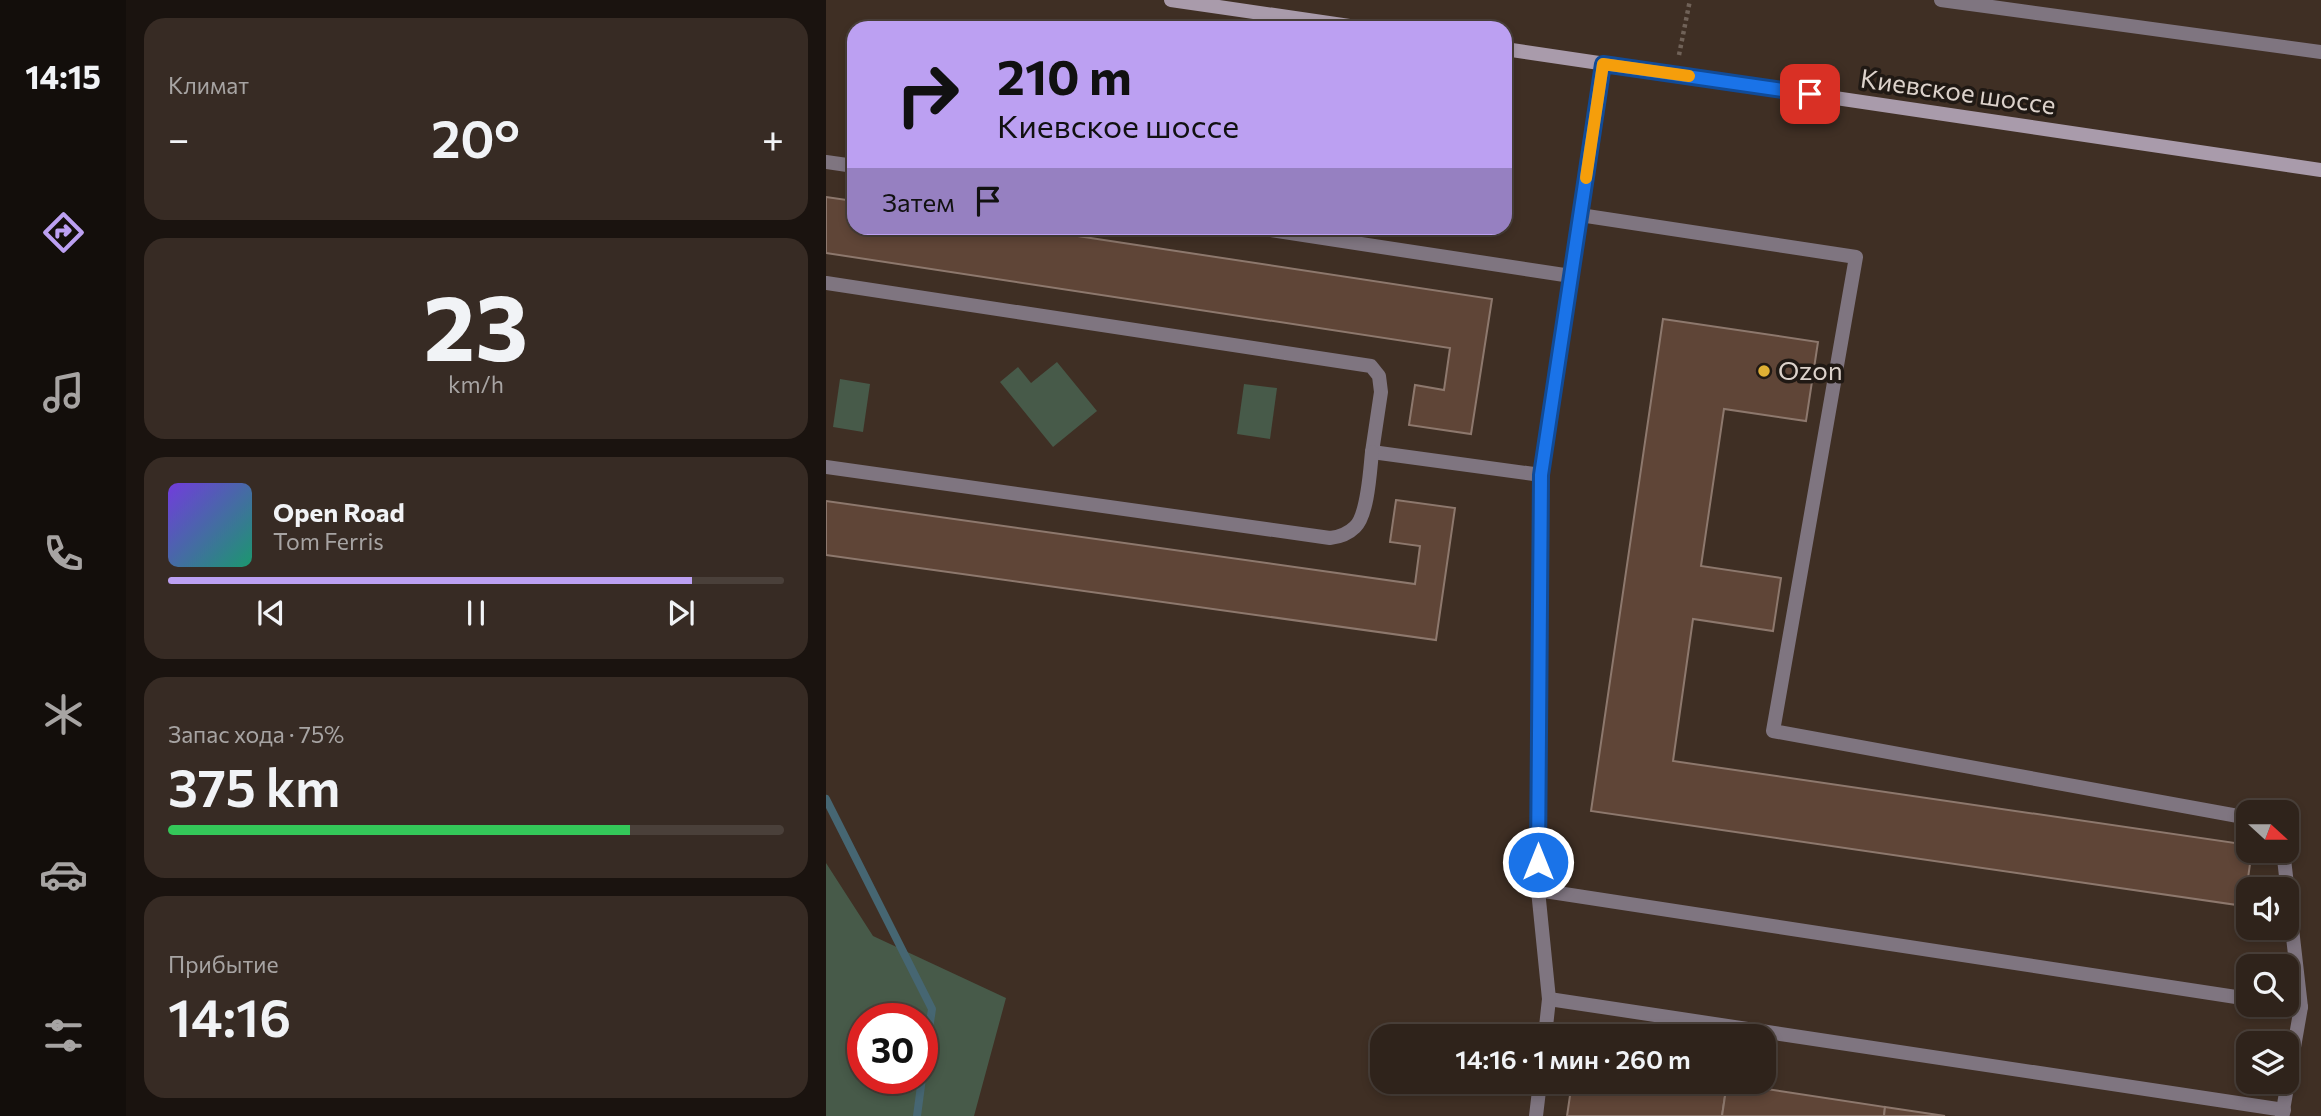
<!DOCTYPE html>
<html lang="ru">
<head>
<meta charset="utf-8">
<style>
	:root { --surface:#2f231b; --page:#372b24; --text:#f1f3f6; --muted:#a7a4a3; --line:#4a403a; --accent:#bca0f2 }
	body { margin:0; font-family:Commissioner,sans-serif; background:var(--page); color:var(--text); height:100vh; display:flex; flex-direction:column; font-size:26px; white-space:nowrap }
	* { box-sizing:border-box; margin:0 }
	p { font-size:23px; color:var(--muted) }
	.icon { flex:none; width:38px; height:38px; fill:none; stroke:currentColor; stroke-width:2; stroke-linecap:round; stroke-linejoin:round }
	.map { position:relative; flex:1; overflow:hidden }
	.panel { display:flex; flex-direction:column; gap:18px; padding:18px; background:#1a130f; width:700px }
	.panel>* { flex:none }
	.hud { position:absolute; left:21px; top:21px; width:665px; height:214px; border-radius:21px; box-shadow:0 4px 10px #0003,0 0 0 2px var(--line); background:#bca0f2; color:#111; overflow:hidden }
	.needle { width:46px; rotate:111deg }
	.tools { position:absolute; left:1410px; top:800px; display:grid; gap:14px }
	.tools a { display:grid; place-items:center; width:63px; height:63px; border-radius:14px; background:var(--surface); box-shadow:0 4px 10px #0003,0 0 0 2px var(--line); font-size:35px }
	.speed { position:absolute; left:21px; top:1003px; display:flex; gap:14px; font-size:35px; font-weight:700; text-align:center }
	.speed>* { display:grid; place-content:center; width:91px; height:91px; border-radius:50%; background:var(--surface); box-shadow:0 4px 10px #0003,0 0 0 2px var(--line); line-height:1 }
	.speed .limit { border:10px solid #d22; background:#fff; color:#111 }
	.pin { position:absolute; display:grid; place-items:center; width:60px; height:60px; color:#fff; margin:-30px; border-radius:14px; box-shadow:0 4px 10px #0006 }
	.me { position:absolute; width:77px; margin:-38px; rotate:0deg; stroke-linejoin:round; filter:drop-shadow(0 0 5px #0008) }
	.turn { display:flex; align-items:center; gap:24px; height:147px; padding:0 35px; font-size:32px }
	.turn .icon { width:91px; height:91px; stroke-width:2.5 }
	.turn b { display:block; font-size:49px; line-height:60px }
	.then { display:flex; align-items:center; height:66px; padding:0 35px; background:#0003; gap:14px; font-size:26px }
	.big { font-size:52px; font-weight:600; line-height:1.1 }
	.panel .tile { flex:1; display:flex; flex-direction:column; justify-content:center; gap:10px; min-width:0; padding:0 24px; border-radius:21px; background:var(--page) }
	.panel .dial { align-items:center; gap:0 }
	.dial b { font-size:91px; line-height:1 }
	.song { display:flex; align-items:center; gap:21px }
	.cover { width:84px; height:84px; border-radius:10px; background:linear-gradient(135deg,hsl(260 70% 55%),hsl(160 70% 35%)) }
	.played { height:7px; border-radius:4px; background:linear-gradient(90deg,var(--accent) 85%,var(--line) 85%) }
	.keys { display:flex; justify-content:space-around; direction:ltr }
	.heat { display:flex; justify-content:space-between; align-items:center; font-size:38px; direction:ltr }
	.charge { height:10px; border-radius:5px; background:linear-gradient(90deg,#34c759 75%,var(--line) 0) }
	.trip { position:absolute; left:544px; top:1024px; width:406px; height:70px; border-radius:21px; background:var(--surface); box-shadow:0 4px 10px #0003,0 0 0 2px var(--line); font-weight:600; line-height:70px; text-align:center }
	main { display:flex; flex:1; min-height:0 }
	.tab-bar { display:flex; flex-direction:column; width:126px; justify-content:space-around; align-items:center; background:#130e0b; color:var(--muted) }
	.tab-bar .icon { width:49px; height:49px }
	.tab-bar .selected { color:var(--accent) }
	.tab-bar b { font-size:32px; color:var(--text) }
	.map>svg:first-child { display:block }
</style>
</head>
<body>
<main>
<nav class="tab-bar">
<b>14:15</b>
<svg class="icon selected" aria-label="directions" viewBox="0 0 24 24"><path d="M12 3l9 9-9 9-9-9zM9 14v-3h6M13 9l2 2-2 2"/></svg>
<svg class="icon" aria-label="music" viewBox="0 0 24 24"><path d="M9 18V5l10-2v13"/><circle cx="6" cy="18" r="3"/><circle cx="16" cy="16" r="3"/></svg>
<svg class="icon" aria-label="phone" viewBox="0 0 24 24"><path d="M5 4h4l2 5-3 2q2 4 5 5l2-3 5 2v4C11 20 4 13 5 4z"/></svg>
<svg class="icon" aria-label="climate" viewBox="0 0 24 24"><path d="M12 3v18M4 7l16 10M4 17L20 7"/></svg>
<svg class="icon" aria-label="car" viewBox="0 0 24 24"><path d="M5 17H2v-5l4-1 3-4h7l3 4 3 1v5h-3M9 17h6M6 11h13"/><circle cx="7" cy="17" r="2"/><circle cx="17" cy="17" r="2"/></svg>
<svg class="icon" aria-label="filters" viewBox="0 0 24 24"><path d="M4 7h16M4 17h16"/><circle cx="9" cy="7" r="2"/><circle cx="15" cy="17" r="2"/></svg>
</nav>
<section class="panel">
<div class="tile"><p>Климат</p>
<div class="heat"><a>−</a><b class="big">20°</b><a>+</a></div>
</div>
<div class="tile dial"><b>23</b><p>km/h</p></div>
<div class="tile">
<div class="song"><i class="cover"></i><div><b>Open Road</b><p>Tom Ferris</p></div></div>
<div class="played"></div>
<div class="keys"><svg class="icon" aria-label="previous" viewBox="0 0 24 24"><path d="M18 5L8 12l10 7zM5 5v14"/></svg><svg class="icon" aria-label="pause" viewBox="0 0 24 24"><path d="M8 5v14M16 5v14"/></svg><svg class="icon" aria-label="next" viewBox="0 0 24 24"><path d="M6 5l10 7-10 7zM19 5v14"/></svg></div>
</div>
<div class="tile"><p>Запас хода · 75%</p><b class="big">375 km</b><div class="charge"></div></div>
<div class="tile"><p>Прибытие</p><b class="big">14:16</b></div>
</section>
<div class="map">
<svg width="1495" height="1116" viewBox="0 0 1495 1116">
	<rect width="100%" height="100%" fill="#3f2f24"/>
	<g fill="#475a49" fill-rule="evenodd">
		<path d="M 231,362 L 271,411 L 227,447 L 174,382 L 192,367 L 205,383 Z"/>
		<path d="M 14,379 L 44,384 L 37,432 L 7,427 Z"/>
		<path d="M 418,384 L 451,388 L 444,439 L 411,434 Z"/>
		<path d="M 0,863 L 47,936 L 180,998 L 148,1116 L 0,1116 ZM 37,1018 L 96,1018 L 96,1078 L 37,1078 Z"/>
	</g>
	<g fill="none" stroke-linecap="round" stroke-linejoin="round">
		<g stroke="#466672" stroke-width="8">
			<path d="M 0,799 L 106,1009 L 96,1076"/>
			<path d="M 91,1116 L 96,1078"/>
		</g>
	</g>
	<g fill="#5f4537" stroke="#8d786d" stroke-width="2">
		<path d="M 0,197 L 28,201 L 28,228 L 199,228 L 666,299 L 645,434 L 583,425 L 589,385 L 618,390 L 624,348 L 0,253 Z"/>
		<path d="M 837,319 L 992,342 L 980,421 L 898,409 L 875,566 L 955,578 L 947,631 L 867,619 L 847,761 L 1423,845 L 1423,850 L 1426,850 L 1418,906 L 765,811 Z"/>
		<path d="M 570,500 L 629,508 L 610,640 L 0,555 L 0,501 L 589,584 L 594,546 L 564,542 Z"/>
		<path d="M 746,1082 L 901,1082 L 896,1116 L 741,1116 Z"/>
		<path d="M 901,1083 L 1059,1107 L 1058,1116 L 896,1116 Z"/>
		<path d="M 1059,1107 L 1119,1116 L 1058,1116 Z"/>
	</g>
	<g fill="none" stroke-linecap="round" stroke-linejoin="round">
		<path stroke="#706258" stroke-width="4.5" stroke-dasharray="3.5 3.5" stroke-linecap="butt" d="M 853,55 L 864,0"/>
		<g stroke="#7f7580" stroke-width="14">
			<path d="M 1115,0 L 1495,52"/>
			<path d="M 0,162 L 28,166"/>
			<path d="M 754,215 L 1030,257 L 947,731 L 1423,818"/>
			<path d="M 431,228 L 745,276"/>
			<path d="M 0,283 L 545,366 L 553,376 L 555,392 L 546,452 L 715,475"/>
			<path d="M 0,467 L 504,538 C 513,537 522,534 529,527 C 542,515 544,470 546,452"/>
			<path d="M 1457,850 L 1475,1007 L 1461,1004"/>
			<path d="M 712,890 L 1423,999"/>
			<path d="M 723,999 L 1458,1110 L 1456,1116"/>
		</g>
		<g stroke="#7f7580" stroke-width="14">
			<path d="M 719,1036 L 723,999 L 712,890 L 715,475 L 777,64"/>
			<path d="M 710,1116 L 714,1082"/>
			<path d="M 1456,1116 L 1475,1007"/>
		</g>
		<g stroke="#a99bab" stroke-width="14">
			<path d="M 345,0 L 537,28"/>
			<path d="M 679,49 L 1495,170"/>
		</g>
	</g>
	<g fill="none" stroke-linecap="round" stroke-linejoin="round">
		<defs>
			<path id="route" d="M 712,862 L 715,475 L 777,64 L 984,94"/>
		</defs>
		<use href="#route" stroke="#114b97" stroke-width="18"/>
		<use href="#route" stroke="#1a73e8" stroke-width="12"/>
		<path stroke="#f59e0b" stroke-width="12" d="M 760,178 L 777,64 L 863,76"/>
	</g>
	<circle fill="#dfb034" stroke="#201914" stroke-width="2.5" cx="938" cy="371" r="7"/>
	<g text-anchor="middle" stroke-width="7" stroke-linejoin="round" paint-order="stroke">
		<g font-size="26" fill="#dcd2cb" stroke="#201914">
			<text transform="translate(1132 92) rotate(8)" y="9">Киевское шоссе</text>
		</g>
		<g font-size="26" fill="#dcd2cb" stroke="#201914" text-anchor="start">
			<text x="952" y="380">Ozon</text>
		</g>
	</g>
</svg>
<div class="tools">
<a><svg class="needle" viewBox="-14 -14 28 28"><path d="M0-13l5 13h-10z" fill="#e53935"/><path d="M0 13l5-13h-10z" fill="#a7a4a3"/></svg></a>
<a><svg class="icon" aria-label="sound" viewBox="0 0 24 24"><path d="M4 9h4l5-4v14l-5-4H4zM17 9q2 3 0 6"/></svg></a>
<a><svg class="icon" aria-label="search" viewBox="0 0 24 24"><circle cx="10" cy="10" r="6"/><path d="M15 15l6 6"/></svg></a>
<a><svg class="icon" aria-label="layers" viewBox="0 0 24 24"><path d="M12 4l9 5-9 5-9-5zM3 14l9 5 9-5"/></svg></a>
</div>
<div class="speed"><div class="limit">30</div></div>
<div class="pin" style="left:984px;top:94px;background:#d93025"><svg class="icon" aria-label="arrive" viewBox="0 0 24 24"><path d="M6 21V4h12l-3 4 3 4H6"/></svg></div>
<svg class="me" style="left:712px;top:862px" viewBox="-20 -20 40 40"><circle r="17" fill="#1a73e8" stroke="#fff" stroke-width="3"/><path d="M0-11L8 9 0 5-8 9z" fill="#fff"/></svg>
<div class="trip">14:16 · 1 мин · 260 m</div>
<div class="hud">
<div class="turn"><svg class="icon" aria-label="right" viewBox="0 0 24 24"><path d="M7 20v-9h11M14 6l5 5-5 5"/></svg><div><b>210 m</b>Киевское шоссе</div></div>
<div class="then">Затем<svg class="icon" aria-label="arrive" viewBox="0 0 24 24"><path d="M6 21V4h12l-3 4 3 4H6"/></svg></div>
</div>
</div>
</main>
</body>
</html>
